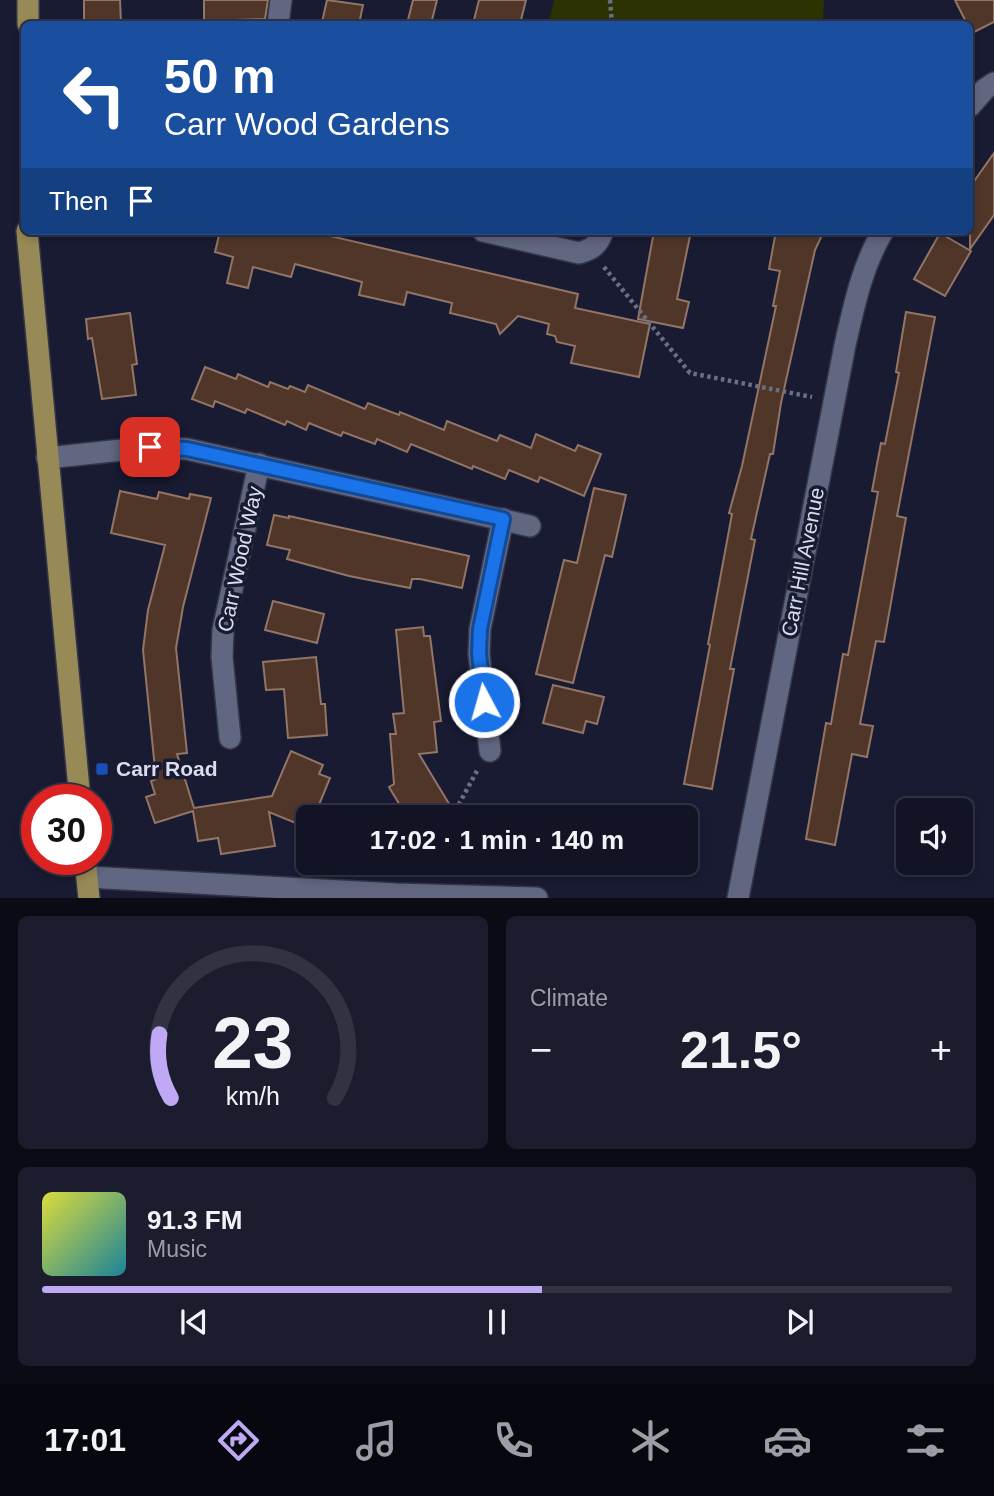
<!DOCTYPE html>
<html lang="en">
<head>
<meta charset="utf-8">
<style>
	:root { --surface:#121426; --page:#1b1d2e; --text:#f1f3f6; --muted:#9c9ea7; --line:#313343; --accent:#bfa8f4 }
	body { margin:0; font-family:Arial,sans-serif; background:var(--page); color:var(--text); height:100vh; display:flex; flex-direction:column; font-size:26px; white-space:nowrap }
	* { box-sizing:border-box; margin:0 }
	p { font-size:23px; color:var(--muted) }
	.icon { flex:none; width:38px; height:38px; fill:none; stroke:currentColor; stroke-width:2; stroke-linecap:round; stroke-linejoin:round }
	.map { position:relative; height:898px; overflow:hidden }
	.sheet { display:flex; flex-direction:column; gap:18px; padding:18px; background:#0a0b15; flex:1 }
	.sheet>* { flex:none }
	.top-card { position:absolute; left:21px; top:21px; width:952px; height:214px; border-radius:10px; box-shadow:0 4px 10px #0003,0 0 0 2px var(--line); background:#1a4fa0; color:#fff; overflow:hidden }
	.fabs { position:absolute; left:896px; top:798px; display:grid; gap:14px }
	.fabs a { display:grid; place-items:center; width:77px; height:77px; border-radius:10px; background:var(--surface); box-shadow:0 4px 10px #0003,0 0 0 2px var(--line); font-size:35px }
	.speed { position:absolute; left:21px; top:784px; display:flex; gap:14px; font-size:35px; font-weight:700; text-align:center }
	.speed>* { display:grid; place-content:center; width:91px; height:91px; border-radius:50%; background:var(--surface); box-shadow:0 4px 10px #0003,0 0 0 2px var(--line); line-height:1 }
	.speed .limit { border:10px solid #d22; background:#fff; color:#111 }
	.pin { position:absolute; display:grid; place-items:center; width:60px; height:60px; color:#fff; margin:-30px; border-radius:14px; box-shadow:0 4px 10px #0006 }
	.me { position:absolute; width:77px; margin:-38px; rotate:354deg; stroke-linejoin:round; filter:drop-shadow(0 0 5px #0008) }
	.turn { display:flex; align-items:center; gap:24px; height:147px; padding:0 28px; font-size:32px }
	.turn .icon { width:91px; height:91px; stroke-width:2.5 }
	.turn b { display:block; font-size:49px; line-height:60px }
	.then { display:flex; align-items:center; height:66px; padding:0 28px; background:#0003; gap:14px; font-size:26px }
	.big { font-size:52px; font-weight:700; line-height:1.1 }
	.sheet .tile { flex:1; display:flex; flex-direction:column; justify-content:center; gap:10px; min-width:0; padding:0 24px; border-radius:10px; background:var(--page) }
	.sheet .dial { align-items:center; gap:0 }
	.dial svg { height:182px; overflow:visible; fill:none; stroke:var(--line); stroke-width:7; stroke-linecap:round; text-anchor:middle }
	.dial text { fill:var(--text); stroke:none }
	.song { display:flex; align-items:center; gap:21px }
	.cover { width:84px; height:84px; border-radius:10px; background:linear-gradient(135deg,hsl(60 70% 55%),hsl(190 70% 35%)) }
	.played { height:7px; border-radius:4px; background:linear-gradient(90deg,var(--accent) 55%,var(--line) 55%) }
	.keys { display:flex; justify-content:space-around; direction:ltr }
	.heat { display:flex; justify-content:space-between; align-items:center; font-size:38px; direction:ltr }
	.sheet .tiles { flex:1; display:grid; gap:18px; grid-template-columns:1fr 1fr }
	.tile:last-child { grid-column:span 2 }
	.trip { position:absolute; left:296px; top:805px; width:402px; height:70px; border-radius:10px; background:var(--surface); box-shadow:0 4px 10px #0003,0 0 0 2px var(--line); font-weight:700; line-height:70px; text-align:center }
	.tabs { display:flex; height:112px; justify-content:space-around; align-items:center; background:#07080f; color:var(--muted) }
	.tabs .icon { width:49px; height:49px }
	.tabs .active { color:var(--accent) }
	.tabs b { font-size:32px; color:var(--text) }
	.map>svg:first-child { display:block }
</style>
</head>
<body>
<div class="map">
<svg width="994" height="898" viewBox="0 0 994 898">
	<rect width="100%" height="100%" fill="#181b32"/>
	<path fill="#2c3200" d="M 554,0 L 824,0 L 823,24 L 548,24 Z"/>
	<g fill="#503629" stroke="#927566" stroke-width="2">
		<path d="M 84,0 L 120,0 L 121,24 L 84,24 Z"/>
		<path d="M 204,0 L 268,0 L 265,19 L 204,21 Z"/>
		<path d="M 327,0 L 363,5 L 359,24 L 322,22 Z"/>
		<path d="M 413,0 L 437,0 L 431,24 L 407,24 Z"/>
		<path d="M 479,0 L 526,0 L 520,24 L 473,24 Z"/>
		<path d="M 955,0 L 994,0 L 994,22 L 972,33 L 970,24 L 967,24 Z"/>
		<path d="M 994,153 L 994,215 L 970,249 L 970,187 Z"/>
		<path d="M 220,231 L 309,231 L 578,294 L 575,308 L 650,324 L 639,377 L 571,363 L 575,346 L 557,342 L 555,336 L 547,334 L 549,324 L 518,316 L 500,334 L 496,324 L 450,313 L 452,303 L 407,292 L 404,305 L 359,295 L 362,282 L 295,264 L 291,277 L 253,267 L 248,288 L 227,283 L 233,257 L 215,252 Z"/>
		<path d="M 654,231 L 691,231 L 677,299 L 689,302 L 683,328 L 638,319 Z"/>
		<path d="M 776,231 L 824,231 L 815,250 L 781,403 L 773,454 L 770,454 L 751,539 L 755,540 L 730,669 L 734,669 L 712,789 L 684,784 L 710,645 L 708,644 L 732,514 L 729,513 L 742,466 L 776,306 L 773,306 L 780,271 L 769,269 Z"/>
		<path d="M 940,233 L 971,251 L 945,296 L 914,279 Z"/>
		<path d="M 906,312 L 935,317 L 897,516 L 906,518 L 884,642 L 876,641 L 860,724 L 873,726 L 867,757 L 852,754 L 835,845 L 806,839 L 826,723 L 831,724 L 843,654 L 848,655 L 878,492 L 872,491 L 881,443 L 885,444 L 899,373 L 896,372 Z"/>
		<path d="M 130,313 L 137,364 L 132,365 L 136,395 L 102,399 L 92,338 L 88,339 L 86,319 Z"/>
		<path d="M 205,367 L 236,379 L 238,374 L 268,387 L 270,382 L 288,389 L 290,386 L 305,392 L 308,385 L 365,409 L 368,403 L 399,415 L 400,412 L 444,430 L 447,421 L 497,441 L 500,435 L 531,448 L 536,434 L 575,451 L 578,445 L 601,454 L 584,496 L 540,477 L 538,482 L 509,470 L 505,479 L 473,466 L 472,469 L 411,444 L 407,452 L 377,439 L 375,444 L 343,432 L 341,436 L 309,423 L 306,430 L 287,421 L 285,425 L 247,409 L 245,413 L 215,401 L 213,407 L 192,399 Z"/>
		<path d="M 594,488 L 626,495 L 612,557 L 605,555 L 573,683 L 536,674 L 564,560 L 577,563 Z"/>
		<path d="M 120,491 L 157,499 L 159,492 L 189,499 L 190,494 L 211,498 L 183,607 L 176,648 L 187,753 L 177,754 L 194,808 L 272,796 L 291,751 L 323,765 L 319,774 L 330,778 L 314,817 L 308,817 L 308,828 L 269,812 L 275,846 L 221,854 L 218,838 L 198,841 L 193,811 L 155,823 L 146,797 L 155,794 L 151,781 L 156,779 L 143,650 L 148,610 L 165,545 L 111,533 Z"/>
		<path d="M 274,515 L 289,518 L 289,516 L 469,556 L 462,588 L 420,579 L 412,579 L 410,588 L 349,576 L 287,559 L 290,550 L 267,545 Z"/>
		<path d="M 273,601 L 324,614 L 317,643 L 265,630 Z"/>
		<path d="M 423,627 L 424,636 L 430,636 L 441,721 L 434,722 L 437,752 L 419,754 L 457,817 L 407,817 L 389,787 L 394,784 L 390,734 L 396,734 L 393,714 L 404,713 L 396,630 Z"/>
		<path d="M 316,657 L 321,704 L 325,704 L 327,735 L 288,738 L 284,689 L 266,690 L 263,662 Z"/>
		<path d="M 553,685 L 604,697 L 597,724 L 586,721 L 583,733 L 543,723 Z"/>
	</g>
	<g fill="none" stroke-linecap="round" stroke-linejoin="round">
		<defs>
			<g id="street">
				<path d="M 278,24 L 281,0"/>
				<path d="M 970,106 L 985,89 L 994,83"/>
				<path d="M 483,231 L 579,253 C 593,249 598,245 603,231"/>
				<path d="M 47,458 L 150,447 L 187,449 L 530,526"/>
				<path d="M 230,738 L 222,657 L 223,630 L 259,464"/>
				<path d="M 490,751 L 479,654 L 480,629 L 503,519"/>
				<path d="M 87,877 L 396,894 L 537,898"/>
				<path d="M 738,898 L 845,345 C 854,306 862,266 883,231"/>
			</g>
			<g id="primary">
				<path d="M 28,24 L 28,0"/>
				<path d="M 27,231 L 80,800"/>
				<path d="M 85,859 L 89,898"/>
			</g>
		</defs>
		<use href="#street" stroke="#343548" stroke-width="24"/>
		<use href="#primary" stroke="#343548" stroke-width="24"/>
		<g stroke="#6c6f83" stroke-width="4.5" stroke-dasharray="3.5 3.5" stroke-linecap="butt">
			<path d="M 610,0 L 612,24"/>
			<path d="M 604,267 L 690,373 L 812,397"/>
			<path d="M 452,817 L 478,769"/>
			<path d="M 419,870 L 426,863"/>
		</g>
		<use href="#street" stroke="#616681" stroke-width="21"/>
		<use href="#primary" stroke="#988a56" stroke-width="21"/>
	</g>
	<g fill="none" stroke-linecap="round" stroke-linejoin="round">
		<defs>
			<path id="route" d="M 150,447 L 187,449 L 503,519 L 480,629 L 479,653 L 484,702"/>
		</defs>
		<use href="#route" stroke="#114b97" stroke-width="18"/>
		<use href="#route" stroke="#1a73e8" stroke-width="12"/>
	</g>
	<rect fill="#1a4fb4" stroke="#181b32" stroke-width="2.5" x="95" y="762" width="14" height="14" rx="3.5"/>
	<g text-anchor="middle" stroke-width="7" stroke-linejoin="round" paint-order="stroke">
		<g font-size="21" fill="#dadded" stroke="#181b32">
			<text transform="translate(240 559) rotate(-78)" y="7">Carr Wood Way</text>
			<text transform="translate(803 562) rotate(-79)" y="7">Carr Hill Avenue</text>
		</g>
		<g font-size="21" font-weight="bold" fill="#dadded" stroke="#181b32" text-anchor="start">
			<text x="116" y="776">Carr Road</text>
		</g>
	</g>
</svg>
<div class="fabs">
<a><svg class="icon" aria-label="sound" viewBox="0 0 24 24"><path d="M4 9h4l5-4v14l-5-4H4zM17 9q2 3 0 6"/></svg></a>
</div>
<div class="speed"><div class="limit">30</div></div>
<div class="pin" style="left:150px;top:447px;background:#d93025"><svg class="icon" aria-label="arrive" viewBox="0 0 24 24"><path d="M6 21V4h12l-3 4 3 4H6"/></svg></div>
<svg class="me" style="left:484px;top:702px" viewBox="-20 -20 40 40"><circle r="17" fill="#1a73e8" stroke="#fff" stroke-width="3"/><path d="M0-11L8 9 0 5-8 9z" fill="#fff"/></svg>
<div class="trip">17:02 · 1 min · 140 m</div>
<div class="top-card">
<div class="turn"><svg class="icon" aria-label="left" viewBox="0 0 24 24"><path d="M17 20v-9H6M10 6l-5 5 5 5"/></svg><div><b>50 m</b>Carr Wood Gardens</div></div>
<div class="then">Then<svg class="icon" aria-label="arrive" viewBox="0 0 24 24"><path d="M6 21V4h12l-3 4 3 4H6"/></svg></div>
</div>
</div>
<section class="sheet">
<div class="tiles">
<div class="tile dial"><svg viewBox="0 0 100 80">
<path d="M14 69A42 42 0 1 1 86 69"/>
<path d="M14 69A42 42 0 0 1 9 41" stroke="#bfa8f4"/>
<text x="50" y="56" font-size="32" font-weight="700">23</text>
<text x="50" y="72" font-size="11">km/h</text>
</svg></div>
<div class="tile"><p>Climate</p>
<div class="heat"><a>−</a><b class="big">21.5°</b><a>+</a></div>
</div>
<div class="tile">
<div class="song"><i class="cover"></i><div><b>91.3 FM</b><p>Music</p></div></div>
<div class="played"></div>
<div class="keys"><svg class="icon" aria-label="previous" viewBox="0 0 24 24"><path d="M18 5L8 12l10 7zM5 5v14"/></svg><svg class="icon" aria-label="pause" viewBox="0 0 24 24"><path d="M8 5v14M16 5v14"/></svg><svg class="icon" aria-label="next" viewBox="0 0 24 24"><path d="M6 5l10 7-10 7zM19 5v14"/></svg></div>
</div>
</div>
</section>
<nav class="tabs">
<b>17:01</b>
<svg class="icon active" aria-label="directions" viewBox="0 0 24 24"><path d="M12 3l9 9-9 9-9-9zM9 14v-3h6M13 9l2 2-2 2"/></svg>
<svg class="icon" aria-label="music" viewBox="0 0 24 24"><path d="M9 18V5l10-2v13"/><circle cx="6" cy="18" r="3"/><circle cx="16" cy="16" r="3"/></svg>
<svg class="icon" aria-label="phone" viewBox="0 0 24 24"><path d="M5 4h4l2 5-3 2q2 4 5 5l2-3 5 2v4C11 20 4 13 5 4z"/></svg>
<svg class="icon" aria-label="climate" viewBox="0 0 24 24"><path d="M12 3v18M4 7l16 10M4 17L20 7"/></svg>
<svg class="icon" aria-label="car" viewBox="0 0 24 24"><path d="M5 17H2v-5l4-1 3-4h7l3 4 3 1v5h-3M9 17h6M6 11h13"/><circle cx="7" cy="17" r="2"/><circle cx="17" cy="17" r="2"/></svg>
<svg class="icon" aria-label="filters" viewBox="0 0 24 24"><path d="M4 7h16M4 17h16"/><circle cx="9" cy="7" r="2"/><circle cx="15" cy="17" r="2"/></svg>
</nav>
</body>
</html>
